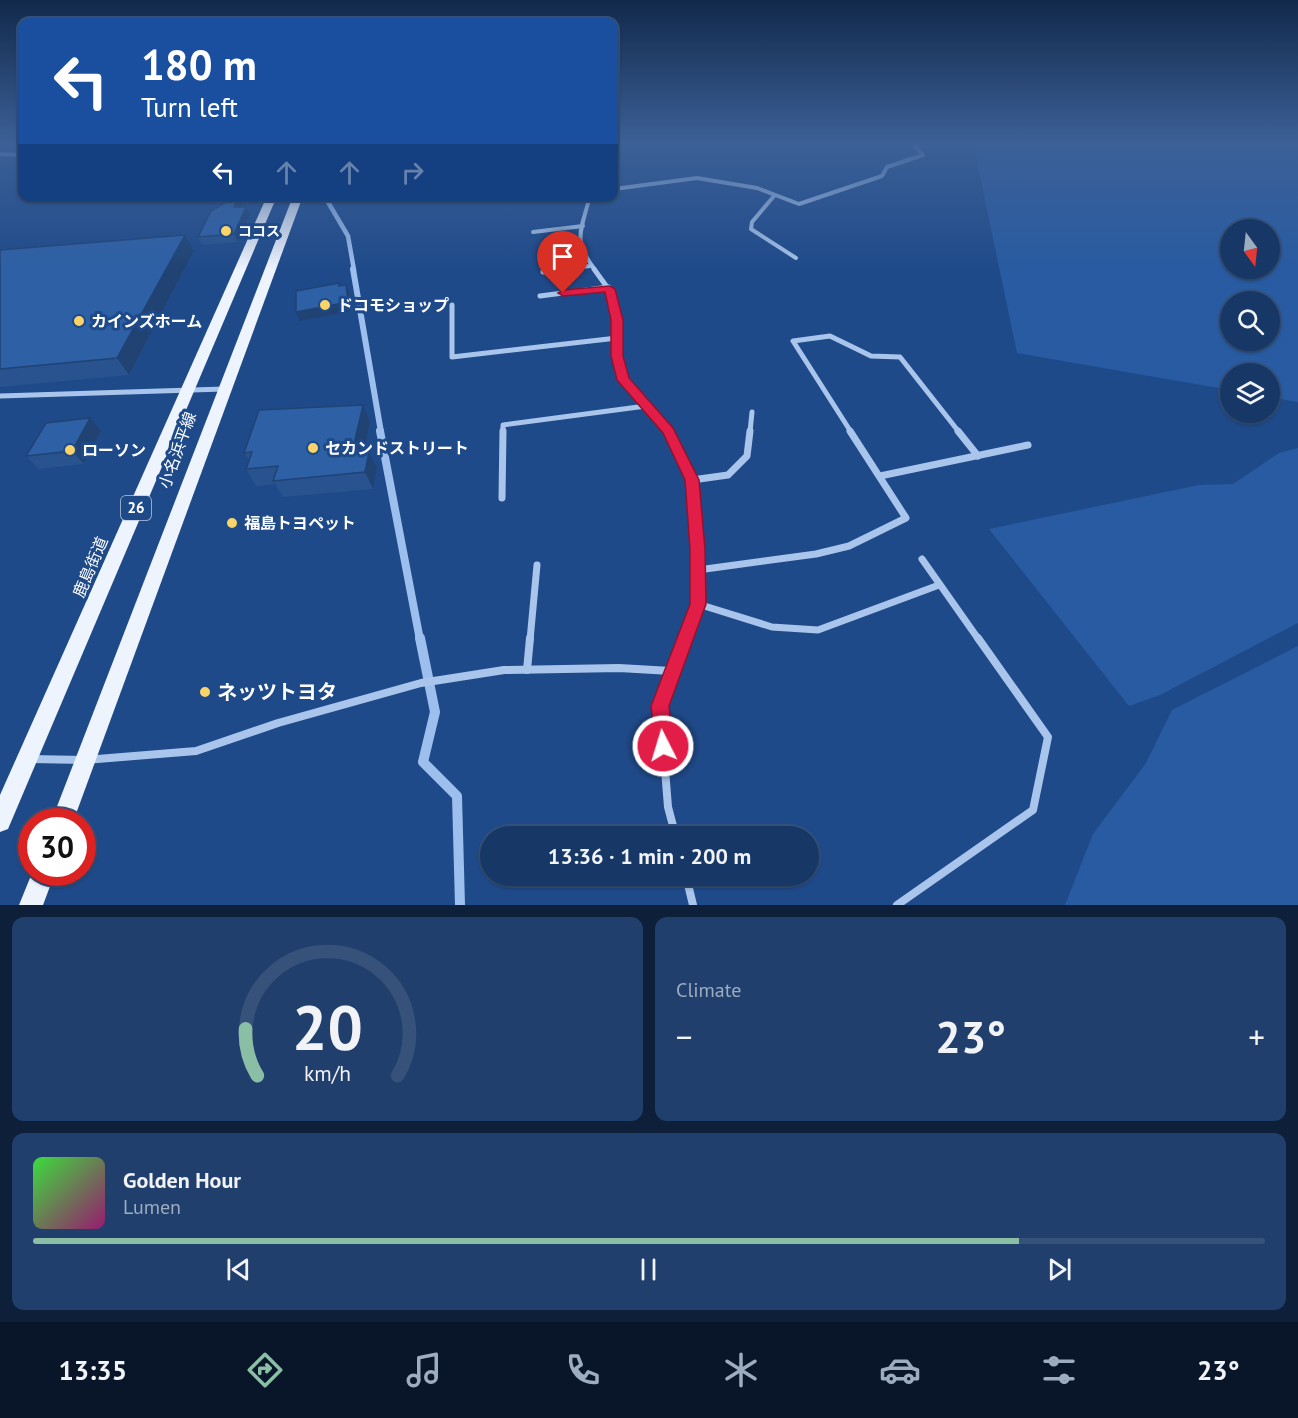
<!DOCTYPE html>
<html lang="en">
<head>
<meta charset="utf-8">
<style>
	:root { --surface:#173867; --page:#203f6d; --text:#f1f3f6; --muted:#9eacc0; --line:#36527b; --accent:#8abfa5 }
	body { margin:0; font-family:"PT Sans","Noto Sans JP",sans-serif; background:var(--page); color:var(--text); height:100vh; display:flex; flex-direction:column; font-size:22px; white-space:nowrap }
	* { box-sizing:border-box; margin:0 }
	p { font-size:20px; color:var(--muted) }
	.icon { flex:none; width:33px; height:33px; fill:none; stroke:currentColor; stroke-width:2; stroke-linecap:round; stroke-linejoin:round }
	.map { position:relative; height:905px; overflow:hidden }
	.drawer { display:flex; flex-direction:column; gap:12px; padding:12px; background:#0d1f39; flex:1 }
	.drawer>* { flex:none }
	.guide { position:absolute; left:18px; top:18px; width:600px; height:183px; border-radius:12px; box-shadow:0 2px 4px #0004,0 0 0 2px var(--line); background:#1a4fa0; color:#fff; overflow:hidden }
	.needle { width:39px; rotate:165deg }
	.tools { position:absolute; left:1220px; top:219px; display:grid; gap:12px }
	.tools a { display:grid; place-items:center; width:60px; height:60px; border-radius:50%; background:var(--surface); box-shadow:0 2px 4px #0004,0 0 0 2px var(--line); font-size:30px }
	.speed { position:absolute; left:18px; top:808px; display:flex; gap:12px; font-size:30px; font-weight:700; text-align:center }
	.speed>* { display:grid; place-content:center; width:78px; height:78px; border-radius:50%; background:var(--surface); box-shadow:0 2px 4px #0004,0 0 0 2px var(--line); line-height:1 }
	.speed .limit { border:9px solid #d22; background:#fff; color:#111 }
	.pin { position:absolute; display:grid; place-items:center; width:51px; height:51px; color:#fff; margin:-62px -26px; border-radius:50% 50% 50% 0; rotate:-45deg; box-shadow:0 0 6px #0007 }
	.pin .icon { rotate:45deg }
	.me { position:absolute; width:66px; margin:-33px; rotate:355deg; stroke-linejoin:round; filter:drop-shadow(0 0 4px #0008) }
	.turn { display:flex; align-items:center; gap:21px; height:126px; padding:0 24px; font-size:27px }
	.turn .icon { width:78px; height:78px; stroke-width:2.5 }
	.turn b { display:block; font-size:42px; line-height:51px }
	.lanes { display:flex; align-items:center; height:57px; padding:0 24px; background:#0003; justify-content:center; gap:30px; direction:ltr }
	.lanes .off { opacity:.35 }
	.big { font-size:45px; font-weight:600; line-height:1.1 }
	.drawer .tile { flex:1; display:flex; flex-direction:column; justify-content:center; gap:9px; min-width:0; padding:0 21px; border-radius:12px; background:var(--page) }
	.drawer .dial { align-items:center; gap:0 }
	.dial svg { height:156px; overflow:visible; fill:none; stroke:var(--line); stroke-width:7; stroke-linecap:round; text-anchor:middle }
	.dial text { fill:var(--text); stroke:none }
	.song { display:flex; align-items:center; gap:18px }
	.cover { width:72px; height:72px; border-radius:9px; background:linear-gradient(135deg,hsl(120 70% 55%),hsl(320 70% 35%)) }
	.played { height:6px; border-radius:3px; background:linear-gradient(90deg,var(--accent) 80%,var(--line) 80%) }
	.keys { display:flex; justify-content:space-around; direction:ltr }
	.heat { display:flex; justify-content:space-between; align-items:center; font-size:33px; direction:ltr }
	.drawer .tiles { flex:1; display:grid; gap:12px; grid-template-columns:1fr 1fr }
	.tile:last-child { grid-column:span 2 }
	.trip { position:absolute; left:480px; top:826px; width:339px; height:60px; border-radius:30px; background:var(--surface); box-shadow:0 2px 4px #0004,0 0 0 2px var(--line); font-weight:600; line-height:60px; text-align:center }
	.tab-bar { display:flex; height:96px; justify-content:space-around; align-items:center; background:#091629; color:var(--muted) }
	.tab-bar .icon { width:42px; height:42px }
	.tab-bar .on { color:var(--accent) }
	.tab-bar b { font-size:27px; color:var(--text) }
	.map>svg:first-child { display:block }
</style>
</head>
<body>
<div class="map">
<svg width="1298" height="905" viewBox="0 0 1298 905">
	<rect width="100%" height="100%" fill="#1f4a89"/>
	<g fill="#285ba1" fill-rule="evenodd">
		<path d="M 973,143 L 1298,143 L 1298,402 L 1269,397 L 1269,374 L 1230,374 L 1230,390 L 1017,353 ZM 1230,230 L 1269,230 L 1269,268 L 1230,268 ZM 1230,302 L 1269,302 L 1269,340 L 1230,340 Z"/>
		<path d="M 1298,448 L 1298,623 L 1160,695 L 1129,706 L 989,529 L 1199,485 L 1233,484 L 1279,453 Z"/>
		<path d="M 1298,646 L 1298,905 L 1065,905 L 1093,834 L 1146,763 L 1172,710 Z"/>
	</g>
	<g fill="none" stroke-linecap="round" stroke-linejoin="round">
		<path stroke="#9cbfed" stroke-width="4.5" d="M 325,197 L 348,236 L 354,270"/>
		<path stroke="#9cbfed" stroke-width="6" d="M 353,269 L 381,432"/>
		<path stroke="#9cbfed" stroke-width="8" d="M 380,431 L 420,640"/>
		<path stroke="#9cbfed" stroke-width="10" d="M 420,638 L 435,712 L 423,762 L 457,796 L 460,905"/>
		<g stroke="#a9c5eb" stroke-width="4">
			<path d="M 0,154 L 22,155"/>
			<path d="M 614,189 L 697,178 L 757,188 L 799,204 L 882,176 L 887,167 L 923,155 L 912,143"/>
			<path d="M 590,196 C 581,231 572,239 595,270"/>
			<path d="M 774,196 L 752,222 L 751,229 L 796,258"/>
			<path d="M 533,232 L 583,226"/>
			<path d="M 558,270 L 590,266"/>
		</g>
		<g stroke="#a9c5eb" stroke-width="5">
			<path d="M 594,269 L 612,294 L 617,320 L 617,356 L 623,379 L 669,432"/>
			<path d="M 543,272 L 569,269"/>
			<path d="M 540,296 L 609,287"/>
			<path d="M 452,305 L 452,357 L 617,338"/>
			<path d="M 0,396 L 224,389"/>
			<path d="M 503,432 L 503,425 L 646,406"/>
			<path d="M 750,432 L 752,412"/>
			<path d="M 851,432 L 793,341 L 830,336 L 871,356 L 900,357 L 959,432"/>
		</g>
		<g stroke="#a9c5eb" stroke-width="7">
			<path d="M 668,431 L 692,480 L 698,604 L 685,640"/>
			<path d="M 958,431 L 978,456"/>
			<path d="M 880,476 L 1028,445"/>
			<path d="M 692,480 L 728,475 L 747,456 L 750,431"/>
			<path d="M 502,498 L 503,431"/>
			<path d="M 922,559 L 979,640"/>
			<path d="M 698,570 L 816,554 L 849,546 L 906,518 L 850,431"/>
			<path d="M 698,604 L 772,627 L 818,630 L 939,585"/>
			<path d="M 530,640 L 537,565"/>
		</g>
		<g stroke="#a9c5eb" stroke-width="8">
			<path d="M 527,670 L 530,638"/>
			<path d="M 30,759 L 85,760 L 196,751 L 278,723 L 421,683 L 504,670 L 619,668 L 671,671"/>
			<path d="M 676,837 L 668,807 L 660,706 L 685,638"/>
			<path d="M 686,876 L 693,905"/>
			<path d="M 897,905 L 1033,810 L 1048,737 L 978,638"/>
		</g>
		<g fill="#eef4fe" fill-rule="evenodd">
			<path d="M 267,196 L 277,196 L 8,829 L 0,832 L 0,795 Z"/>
			<path d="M 293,196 L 303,196 L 73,822 L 51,822 Z"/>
			<path d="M 32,873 L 55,873 L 43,905 L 19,905 Z"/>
		</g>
	</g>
	<g fill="#28538f">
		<path d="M 244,202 L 242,207 L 250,215 L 238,242 L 202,245 L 198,237 Z"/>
		<path d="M 185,235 L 194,251 L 129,375 L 0,387 L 0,250 Z"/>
		<path d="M 90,418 L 101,431 L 84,464 L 39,469 L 26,456 Z"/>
		<path d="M 370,422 L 363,452 L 369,452 L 377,469 L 373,489 L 283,497 L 275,484 L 256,486 L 246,469 L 249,460 L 244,453 Z"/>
	</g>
	<g fill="#204374">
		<path d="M 239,196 L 241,196 L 244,202 L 238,216 L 234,207 Z"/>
		<path d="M 246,207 L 250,215 L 238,242 L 234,234 Z"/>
		<path d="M 185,235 L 194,251 L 129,375 L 117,358 Z"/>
		<path d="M 346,285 L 349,293 L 351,311 L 300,321 L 296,312 Z"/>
		<path d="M 363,405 L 370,422 L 360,470 L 352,453 Z"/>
		<path d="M 90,418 L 101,431 L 84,464 L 72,451 Z"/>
		<path d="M 369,452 L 377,469 L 373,489 L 365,472 Z"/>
	</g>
	<g fill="#2e60a6" stroke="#204374" stroke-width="1.5">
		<path d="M 236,196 L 239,196 L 234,207 L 246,207 L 234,234 L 198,237 L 211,211 Z"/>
		<path d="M 185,235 L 117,358 L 0,369 L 0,250 Z"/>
		<path d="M 339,283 L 339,286 L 346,285 L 348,302 L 296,312 L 296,291 Z"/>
		<path d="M 363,405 L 352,453 L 369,452 L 365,472 L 273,481 L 278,466 L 246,469 L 252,452 L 244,453 L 259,410 Z"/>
		<path d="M 90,418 L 72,451 L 26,456 L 46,423 Z"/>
	</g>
	<linearGradient id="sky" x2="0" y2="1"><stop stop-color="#11294b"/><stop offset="0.53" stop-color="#3c6097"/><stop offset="1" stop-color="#3c6097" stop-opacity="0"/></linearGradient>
	<rect width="1298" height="270" fill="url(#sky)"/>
	<path fill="#e11d48" stroke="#92132f" stroke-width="1.5" d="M 610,286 L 615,289 L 623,320 L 623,356 L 629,378 L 673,428 L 699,480 L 705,549 L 706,604 L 669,706 L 673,746 L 670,753 L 663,756 L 656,753 L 651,706 L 690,604 L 690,549 L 685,480 L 663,433 L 617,380 L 611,356 L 611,320 L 605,292 L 563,296 L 558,293 L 563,290 Z"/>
	<g fill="#fad468" stroke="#1f4a89" stroke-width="2">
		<circle cx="226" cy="231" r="6"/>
		<circle cx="325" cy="305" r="6"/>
		<circle cx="79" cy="321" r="6"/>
		<circle cx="313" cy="448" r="6"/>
		<circle cx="70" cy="450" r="6"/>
		<circle cx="232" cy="523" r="6"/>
		<circle cx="205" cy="692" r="6"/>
	</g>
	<g text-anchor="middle" stroke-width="6" stroke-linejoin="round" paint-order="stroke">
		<g font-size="14" font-weight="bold" fill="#fff" stroke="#1f4a89" text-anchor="start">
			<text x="238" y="236">ココス</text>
		</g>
		<rect fill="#1f4a89" stroke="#bcc9dc" stroke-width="1.5" x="121" y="496" width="30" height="24" rx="4.5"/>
		<g font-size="15" font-weight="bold" fill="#fff">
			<text x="136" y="513">26</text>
		</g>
		<g font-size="16" font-weight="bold" fill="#fff" stroke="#1f4a89" text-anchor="start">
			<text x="337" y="311">ドコモショップ</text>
			<text x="91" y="327">カインズホーム</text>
			<text x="325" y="454">セカンドストリート</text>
			<text x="82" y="456">ローソン</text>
			<text x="244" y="529">福島トヨペット</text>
		</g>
		<g font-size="16" fill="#fff" stroke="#1f4a89">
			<text transform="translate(177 450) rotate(-70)" y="6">小名浜平線</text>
			<text transform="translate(90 567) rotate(-67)" y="6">鹿島街道</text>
		</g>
		<g font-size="20" font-weight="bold" fill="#fff" stroke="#1f4a89" text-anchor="start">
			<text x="217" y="699">ネッツトヨタ</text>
		</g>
	</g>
</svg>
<div class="tools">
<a><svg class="needle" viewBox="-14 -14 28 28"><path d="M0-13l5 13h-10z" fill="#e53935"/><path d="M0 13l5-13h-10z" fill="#9eacc0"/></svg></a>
<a><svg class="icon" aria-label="search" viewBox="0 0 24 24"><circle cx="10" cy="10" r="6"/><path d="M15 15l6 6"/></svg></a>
<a><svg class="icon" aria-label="layers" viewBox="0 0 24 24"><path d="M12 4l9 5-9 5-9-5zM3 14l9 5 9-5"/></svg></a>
</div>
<div class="speed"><div class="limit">30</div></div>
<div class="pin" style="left:563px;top:293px;background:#d93025"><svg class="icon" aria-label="arrive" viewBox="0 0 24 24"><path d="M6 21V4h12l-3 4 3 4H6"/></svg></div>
<svg class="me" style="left:663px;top:746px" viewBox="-20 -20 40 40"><circle r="17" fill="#e11d48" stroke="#fff" stroke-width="3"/><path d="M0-11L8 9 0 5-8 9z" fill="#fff"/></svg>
<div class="trip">13:36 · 1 min · 200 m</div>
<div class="guide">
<div class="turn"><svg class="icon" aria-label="left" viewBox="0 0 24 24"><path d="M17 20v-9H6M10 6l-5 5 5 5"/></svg><div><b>180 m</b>Turn left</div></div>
<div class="lanes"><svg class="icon" aria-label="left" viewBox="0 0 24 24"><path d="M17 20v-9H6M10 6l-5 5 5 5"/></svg><svg class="icon off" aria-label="ahead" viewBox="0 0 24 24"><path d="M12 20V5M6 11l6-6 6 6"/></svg><svg class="icon off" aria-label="ahead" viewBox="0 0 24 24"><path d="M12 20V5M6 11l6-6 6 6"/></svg><svg class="icon off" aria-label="right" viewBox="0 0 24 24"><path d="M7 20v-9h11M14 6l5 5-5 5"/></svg></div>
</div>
</div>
<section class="drawer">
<div class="tiles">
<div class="tile dial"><svg viewBox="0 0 100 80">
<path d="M14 69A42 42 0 1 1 86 69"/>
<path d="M14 69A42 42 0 0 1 8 45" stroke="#8abfa5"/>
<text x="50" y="56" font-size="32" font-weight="700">20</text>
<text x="50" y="72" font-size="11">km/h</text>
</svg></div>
<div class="tile"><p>Climate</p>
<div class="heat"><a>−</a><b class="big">23°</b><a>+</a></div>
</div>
<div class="tile">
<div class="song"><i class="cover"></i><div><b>Golden Hour</b><p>Lumen</p></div></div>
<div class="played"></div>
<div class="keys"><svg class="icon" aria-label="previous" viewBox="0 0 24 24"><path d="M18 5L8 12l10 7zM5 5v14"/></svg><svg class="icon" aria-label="pause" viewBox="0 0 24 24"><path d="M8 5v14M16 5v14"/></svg><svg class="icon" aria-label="next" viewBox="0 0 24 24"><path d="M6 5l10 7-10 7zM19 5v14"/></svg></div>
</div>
</div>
</section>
<nav class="tab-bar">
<b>13:35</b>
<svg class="icon on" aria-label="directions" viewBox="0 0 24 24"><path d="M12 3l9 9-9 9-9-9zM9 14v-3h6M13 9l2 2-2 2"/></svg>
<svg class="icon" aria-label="music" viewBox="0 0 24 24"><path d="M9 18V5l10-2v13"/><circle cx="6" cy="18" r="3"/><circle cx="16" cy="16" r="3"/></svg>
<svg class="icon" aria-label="phone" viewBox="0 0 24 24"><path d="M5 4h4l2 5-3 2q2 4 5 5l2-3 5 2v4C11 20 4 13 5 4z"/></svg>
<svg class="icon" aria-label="climate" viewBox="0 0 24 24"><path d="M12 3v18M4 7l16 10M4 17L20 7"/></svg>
<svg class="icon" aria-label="car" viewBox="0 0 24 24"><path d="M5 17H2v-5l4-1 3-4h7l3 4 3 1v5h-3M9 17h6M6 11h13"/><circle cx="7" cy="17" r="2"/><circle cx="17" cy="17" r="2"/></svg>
<svg class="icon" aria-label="filters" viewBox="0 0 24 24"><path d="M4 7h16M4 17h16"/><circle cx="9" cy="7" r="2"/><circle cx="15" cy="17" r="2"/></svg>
<b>23°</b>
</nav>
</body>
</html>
